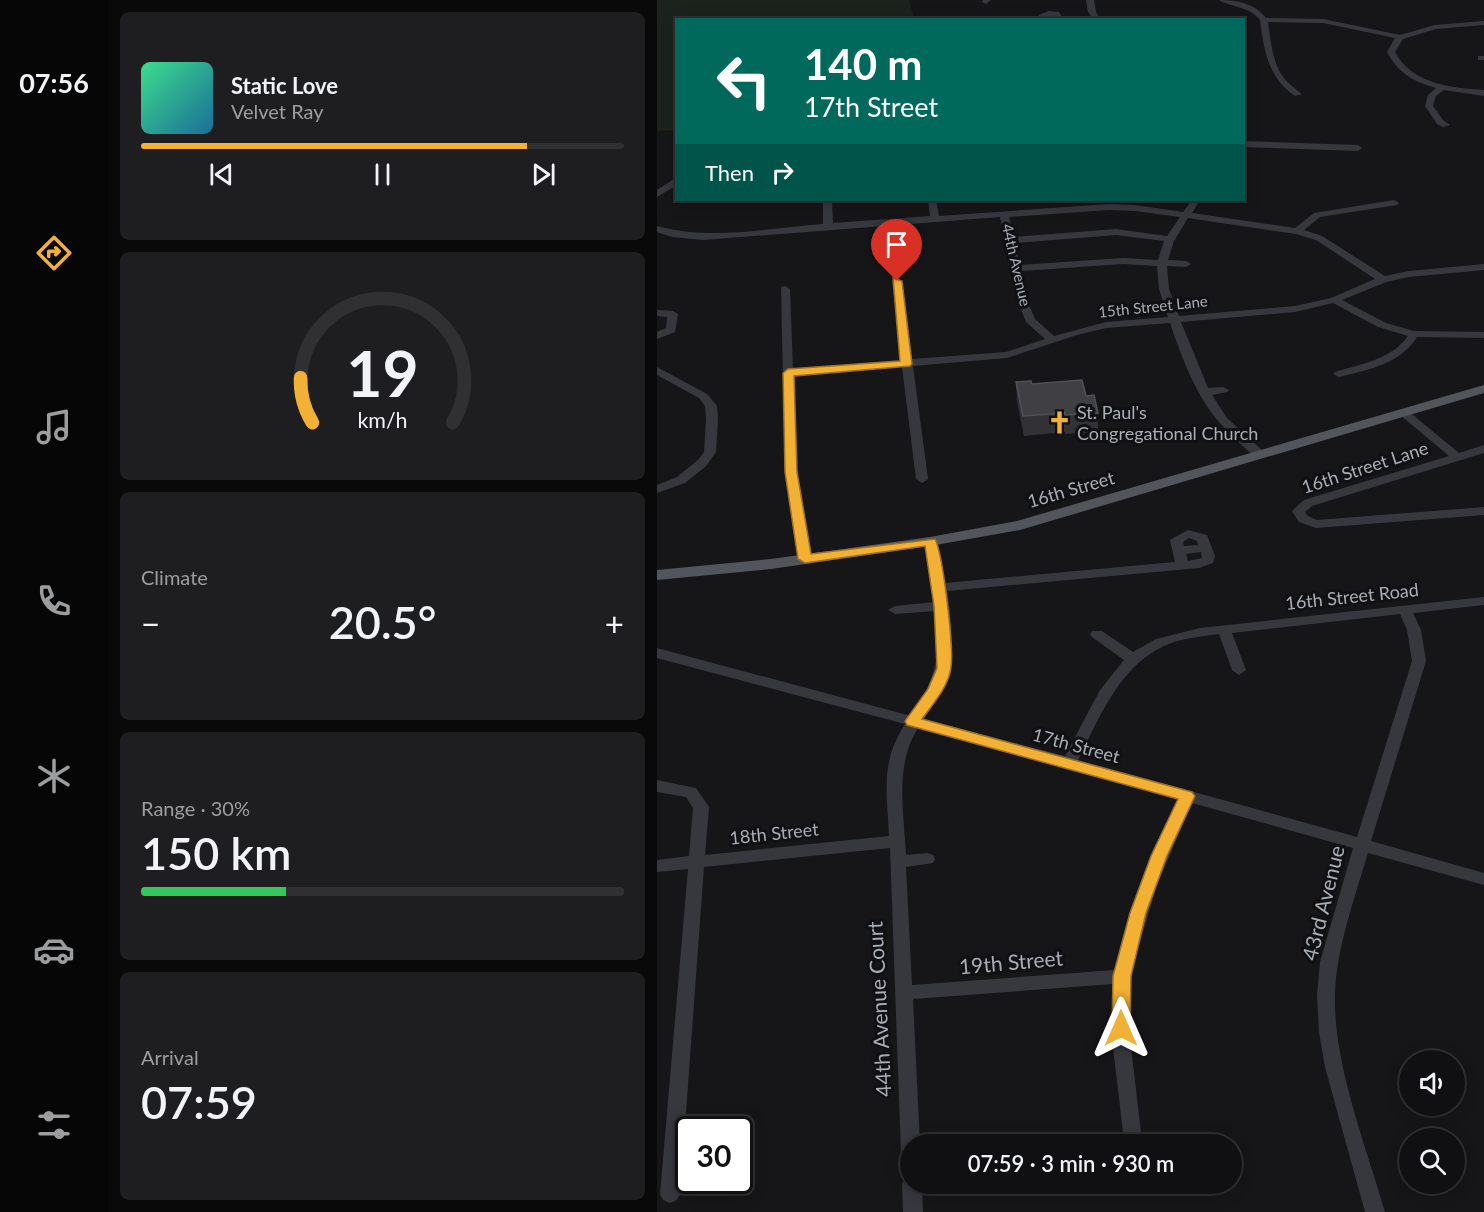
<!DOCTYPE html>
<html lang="en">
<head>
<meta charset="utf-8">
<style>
	:root { --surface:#101012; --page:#1e1e20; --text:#f1f3f6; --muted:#9c9d9f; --line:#303032; --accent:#f2b134 }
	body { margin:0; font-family:Lato,sans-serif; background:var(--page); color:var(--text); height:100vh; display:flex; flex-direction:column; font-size:22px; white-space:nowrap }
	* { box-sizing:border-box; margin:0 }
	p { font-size:20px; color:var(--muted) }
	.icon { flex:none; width:33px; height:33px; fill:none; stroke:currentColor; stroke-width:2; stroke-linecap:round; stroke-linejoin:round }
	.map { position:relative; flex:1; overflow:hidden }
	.sheet { display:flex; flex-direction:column; gap:12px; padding:12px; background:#09090a; width:549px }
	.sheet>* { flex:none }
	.hud { position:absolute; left:18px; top:18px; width:570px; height:183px; border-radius:0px; box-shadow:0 3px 15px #0003,0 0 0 2px var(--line); background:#00695c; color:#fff; overflow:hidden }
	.tools { position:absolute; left:742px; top:1050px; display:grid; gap:12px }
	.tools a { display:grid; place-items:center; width:66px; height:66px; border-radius:50%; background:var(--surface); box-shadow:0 3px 15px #0003,0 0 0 2px var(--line); font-size:30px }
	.speed { position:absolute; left:18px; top:1116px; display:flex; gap:12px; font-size:30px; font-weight:700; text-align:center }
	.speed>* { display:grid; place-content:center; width:78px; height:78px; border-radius:50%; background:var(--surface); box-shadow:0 3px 15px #0003,0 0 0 2px var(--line); line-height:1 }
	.speed .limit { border:3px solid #111; border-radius:9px; background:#fff; color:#111 }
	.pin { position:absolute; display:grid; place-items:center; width:51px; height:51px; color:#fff; margin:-62px -26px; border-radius:50% 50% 50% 0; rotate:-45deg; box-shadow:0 0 6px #0007 }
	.pin .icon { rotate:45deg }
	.me { position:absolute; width:66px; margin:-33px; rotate:0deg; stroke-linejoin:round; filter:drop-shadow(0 0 4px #0008) }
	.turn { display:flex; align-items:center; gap:21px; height:126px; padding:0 30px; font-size:27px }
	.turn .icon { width:78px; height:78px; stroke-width:2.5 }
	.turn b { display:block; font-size:42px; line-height:51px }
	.then { display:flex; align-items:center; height:57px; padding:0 30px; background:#0003; gap:12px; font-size:22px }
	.big { font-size:45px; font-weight:600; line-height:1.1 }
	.sheet .card { flex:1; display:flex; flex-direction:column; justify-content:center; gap:9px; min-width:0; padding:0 21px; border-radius:9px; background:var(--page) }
	.sheet .dial { align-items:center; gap:0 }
	.dial svg { height:156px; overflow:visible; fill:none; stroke:var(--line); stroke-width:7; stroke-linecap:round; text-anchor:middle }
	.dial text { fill:var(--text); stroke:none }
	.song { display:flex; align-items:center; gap:18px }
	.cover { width:72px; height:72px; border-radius:9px; background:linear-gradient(135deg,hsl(150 70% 55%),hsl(200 70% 35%)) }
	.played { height:6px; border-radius:3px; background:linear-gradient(90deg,var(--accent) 80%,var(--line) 80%) }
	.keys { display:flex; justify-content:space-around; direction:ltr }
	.heat { display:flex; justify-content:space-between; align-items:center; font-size:33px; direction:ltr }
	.charge { height:9px; border-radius:4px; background:linear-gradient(90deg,#34c759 30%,var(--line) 0) }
	.trip { position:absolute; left:243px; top:1134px; width:342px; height:60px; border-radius:30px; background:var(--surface); box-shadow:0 3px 15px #0003,0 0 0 2px var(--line); font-weight:600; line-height:60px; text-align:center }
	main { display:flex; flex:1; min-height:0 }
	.tabs { display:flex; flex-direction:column; width:108px; justify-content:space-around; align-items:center; background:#060607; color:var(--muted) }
	.tabs .icon { width:42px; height:42px }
	.tabs .on { color:var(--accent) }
	.tabs b { font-size:27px; color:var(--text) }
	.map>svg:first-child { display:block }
</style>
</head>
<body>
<main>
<nav class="tabs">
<b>07:56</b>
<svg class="icon on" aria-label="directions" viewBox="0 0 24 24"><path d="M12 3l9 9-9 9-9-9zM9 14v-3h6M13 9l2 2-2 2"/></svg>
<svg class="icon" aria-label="music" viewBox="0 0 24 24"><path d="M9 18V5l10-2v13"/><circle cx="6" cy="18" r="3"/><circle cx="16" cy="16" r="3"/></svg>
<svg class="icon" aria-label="phone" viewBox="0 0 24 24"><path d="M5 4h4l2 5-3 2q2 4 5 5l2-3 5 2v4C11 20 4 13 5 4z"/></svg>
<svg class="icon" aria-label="climate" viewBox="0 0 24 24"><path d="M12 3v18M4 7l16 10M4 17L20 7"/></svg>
<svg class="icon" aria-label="car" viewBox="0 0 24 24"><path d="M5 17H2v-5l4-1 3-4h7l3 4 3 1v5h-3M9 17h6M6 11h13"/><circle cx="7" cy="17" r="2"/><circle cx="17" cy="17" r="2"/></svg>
<svg class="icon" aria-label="filters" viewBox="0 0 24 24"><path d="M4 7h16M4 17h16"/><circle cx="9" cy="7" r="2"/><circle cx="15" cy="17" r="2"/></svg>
</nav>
<section class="sheet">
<div class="card">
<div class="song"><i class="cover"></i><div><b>Static Love</b><p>Velvet Ray</p></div></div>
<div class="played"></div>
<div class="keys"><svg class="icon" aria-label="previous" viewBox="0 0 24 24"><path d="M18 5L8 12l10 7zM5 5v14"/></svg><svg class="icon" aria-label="pause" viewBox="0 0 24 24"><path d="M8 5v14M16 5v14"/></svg><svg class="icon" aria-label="next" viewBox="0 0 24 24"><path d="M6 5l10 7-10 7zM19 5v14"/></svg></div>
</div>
<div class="card dial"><svg viewBox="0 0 100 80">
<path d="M14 69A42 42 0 1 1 86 69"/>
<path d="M14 69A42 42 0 0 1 8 46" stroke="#f2b134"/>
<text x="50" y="56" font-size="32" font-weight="700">19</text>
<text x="50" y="72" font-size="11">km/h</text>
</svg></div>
<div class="card"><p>Climate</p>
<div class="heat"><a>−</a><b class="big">20.5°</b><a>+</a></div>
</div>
<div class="card"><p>Range · 30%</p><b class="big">150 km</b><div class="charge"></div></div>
<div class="card"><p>Arrival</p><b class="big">07:59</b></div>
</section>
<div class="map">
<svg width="827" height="1212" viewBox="0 0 827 1212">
	<rect width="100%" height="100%" fill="#161618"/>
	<path fill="#1c231d" d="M 0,0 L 252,0 L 257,19 L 20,20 L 19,130 L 0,131 Z"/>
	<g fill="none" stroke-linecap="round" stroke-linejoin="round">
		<g fill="#37383d" fill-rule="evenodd">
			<path d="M 326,0 L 334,0 L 329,4 L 325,2 Z"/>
			<path d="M 429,0 L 437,0 L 439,12 L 444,20 L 437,20 L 431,12 Z"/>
			<path d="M 562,0 C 580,0 597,3 609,18 L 666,19 L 743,35 L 778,25 L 827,21 L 827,25 L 779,29 L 746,39 L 738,52 C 755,84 794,88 827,90 L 827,96 L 787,90 L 779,96 L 776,106 L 786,120 L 793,125 L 786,127 L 780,124 L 768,106 L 771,95 L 779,88 C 757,82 741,73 730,52 L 738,38 L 666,23 L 611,22 C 614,41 615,63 627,78 C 632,85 639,89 645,94 L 638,96 C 611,78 607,50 603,20 C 592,6 576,8 562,0 Z"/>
			<path d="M 392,11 L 402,12 L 405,17 L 401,20 L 382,19 L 382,15 Z"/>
			<rect x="821" y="56" width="6" height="4"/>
			<path d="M 586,141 L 701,145 L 705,148 L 701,151 L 586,147 Z"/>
			<path d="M 20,177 L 20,185 L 0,197 L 0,190 Z"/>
			<path d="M 166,200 L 175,200 L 176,223 L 273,216 L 271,200 L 279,200 L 282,216 L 452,204 L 478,205 L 526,212 L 535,200 L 543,200 L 535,213 L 638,228 L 657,213 L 737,200 L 742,203 L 740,205 L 663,217 L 647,230 L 665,236 L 728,276 L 752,271 L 827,264 L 827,270 L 752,277 L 729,282 L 685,300 L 729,323 L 757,331 L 827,332 L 827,338 L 760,337 C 743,364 711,370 682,377 L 676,374 L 678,372 C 704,364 735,359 751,336 L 721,327 L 676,303 L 638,312 L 524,322 L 551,388 L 566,387 L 572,390 L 570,392 L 555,395 L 570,418 L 607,452 L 609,455 L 607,458 L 599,458 C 586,446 573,435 562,422 C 538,394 525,358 513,323 L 449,328 L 420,335 L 350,358 L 256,366 L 271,479 L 265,483 L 259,479 L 245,367 L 136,376 L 140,472 L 155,559 L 148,563 L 141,559 L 128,472 L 124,287 L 128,286 L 133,289 L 136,369 L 245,360 L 235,281 L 240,278 L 245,281 L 255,359 L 349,352 L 388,339 L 369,322 L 362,305 L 343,217 L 46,240 L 15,237 L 0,232 L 0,226 C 54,241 111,228 166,224 ZM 452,210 L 478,211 L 523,217 L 510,236 L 459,229 L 357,237 L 352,217 ZM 531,218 L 639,234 L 659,240 L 718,279 L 674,298 L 638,306 L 522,316 L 512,289 L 510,266 L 529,267 L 534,264 L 529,261 L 511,260 L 517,241 ZM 459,235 L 507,241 L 501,260 L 466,258 L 363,265 L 358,243 ZM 466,264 L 500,266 L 502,289 L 511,317 L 449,322 L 397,336 L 378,319 L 372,305 L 365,271 Z"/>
			<path d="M 0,310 L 16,311 L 21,314 L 18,332 L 0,339 L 0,332 L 9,328 L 10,317 L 0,316 Z"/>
			<path d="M 0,367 L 50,394 L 60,406 L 61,419 L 59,452 L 49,466 L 28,483 L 0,493 L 0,485 L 20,477 L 41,460 L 47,452 L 49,419 L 48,406 L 42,398 L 0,375 Z"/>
			<path d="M 747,410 L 751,411 L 802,453 L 827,445 L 827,453 L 655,506 L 648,512 L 651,516 L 660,520 L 827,507 L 827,515 L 659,528 L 642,522 L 635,511 L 647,500 L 792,456 L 743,415 L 741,413 L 743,411 Z"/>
			<path d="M 531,530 L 550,535 L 558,556 L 556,563 L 542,568 L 290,591 C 298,642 297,677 267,719 L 408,756 L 443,690 L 467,660 L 435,637 L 433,634 L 435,631 L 445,631 L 476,652 L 499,639 L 543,628 L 827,597 L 827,605 L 756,613 L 764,630 L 769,661 L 714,841 L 827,873 L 827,885 L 711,853 C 698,897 679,949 678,995 C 676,1063 709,1146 728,1212 L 708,1212 L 668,1067 L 662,1032 L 660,995 L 663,962 L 696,848 L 535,803 L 500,885 L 474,972 L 473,1039 L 485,1141 L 484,1144 L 468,1144 L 467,1141 L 455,1039 L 456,984 L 256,999 L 263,1144 L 254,1144 L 254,1162 L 247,1160 L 244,1154 L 233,848 L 47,867 L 23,1194 L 20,1200 L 13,1203 L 6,1200 L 3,1194 L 31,869 L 0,872 L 0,860 L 32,856 L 36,808 L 29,797 L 0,792 L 0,780 L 39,788 L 52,807 L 48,855 L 232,836 C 230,792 223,763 248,724 L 0,658 L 0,648 L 254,716 C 279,681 284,653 279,611 L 238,614 L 231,610 L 238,606 L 278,602 L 268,542 L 269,539 L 279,539 L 280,542 L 288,583 L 518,562 L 513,540 ZM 532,538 L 540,541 L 541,545 L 527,546 L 526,542 ZM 544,552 L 545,558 L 531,561 L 529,554 ZM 743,614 L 750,630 L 755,661 L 700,837 L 421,760 C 444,715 464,660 517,642 C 531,638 547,636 562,634 L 575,670 L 582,675 L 589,670 L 575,633 ZM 261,728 L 521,799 L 483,885 L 458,970 L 255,985 L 249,867 L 276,863 L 278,859 L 276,855 L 270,853 L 249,855 C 247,812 237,766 261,728 Z"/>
			<path d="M 254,1176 L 254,1184 L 265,1184 L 266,1212 L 246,1212 L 245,1184 L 248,1178 Z"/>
		</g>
		<path fill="#53555c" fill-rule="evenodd" d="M 827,385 L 827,393 L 363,530 L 273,546 L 114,569 L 0,580 L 0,570 L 114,559 L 273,537 L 360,521 Z"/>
	</g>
	<path fill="#323236" d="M 359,382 L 375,384 L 429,396 L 441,413 L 441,432 L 408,434 L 408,432 L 367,436 L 360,401 Z"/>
	<path fill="#3f3f44" stroke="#4f5156" stroke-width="1.5" d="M 425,380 L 429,396 L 437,395 L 441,413 L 408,415 L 408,413 L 366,416 L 359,382 L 374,381 L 375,384 Z"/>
	<path fill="#f2b134" stroke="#9d7322" stroke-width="1.5" d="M 236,278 L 245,281 L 255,364 L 253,366 L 137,376 L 140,472 L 154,554 L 278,539 C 286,554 297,648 294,667 C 292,686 276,704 265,719 L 535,792 L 538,796 L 510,856 L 489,913 L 474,976 L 473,1028 L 471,1033 L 464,1035 L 458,1033 L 455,1028 L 456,976 L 473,913 L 494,856 L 521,799 L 250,725 L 248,721 L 271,689 L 280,668 L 277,606 L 268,546 L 148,563 L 141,559 L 128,472 L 126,373 L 131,369 L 243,361 Z"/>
	<defs>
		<symbol id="church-bare" viewBox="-9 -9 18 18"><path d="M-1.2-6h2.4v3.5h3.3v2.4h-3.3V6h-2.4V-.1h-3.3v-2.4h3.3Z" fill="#f2b134" stroke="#111113" stroke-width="2.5" paint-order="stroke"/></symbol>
	</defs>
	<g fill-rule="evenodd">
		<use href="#church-bare" x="386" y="406" width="33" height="33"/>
	</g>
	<g text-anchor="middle" stroke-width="6" stroke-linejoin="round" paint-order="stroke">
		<g font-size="15" fill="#a8adb8" stroke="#111113">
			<text transform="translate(359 265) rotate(77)" y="5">44th Avenue</text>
			<text transform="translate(496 307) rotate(-6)" y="5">15th Street Lane</text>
		</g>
		<g font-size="18" fill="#a8adb8" stroke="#111113" text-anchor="start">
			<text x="420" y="419">St. Paul's<tspan x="420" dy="21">Congregational Church</tspan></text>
		</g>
		<g font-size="18" fill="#a8adb8" stroke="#111113">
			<text transform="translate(708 468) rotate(-18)" y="6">16th Street Lane</text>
			<text transform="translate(414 490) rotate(-16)" y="6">16th Street</text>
			<text transform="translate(695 597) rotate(-6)" y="6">16th Street Road</text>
			<text transform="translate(419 746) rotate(15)" y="6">17th Street</text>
			<text transform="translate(117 834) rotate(-6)" y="6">18th Street</text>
		</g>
		<g font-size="21" fill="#a8adb8" stroke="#111113">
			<text transform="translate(667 903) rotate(-76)" y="7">43rd Avenue</text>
			<text transform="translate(354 963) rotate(-5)" y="7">19th Street</text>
			<text transform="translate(223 1009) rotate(-93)" y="7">44th Avenue Court</text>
		</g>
	</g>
</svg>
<div class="tools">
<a><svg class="icon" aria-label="sound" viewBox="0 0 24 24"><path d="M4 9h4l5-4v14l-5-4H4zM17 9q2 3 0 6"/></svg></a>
<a><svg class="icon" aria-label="search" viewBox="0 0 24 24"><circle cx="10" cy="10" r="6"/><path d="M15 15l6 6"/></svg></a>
</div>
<div class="speed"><div class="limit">30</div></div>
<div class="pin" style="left:240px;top:281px;background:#d93025"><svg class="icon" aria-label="arrive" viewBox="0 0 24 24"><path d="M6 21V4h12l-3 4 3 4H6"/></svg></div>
<svg class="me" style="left:464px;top:1028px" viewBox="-20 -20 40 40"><path d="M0-17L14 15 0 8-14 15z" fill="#f2b134" stroke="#fff" stroke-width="4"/></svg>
<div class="trip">07:59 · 3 min · 930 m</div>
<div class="hud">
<div class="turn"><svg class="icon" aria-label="left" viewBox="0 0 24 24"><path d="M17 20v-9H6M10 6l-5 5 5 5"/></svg><div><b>140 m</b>17th Street</div></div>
<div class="then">Then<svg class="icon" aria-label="right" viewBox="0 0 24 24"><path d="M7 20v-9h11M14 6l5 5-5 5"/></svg></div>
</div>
</div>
</main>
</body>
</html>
